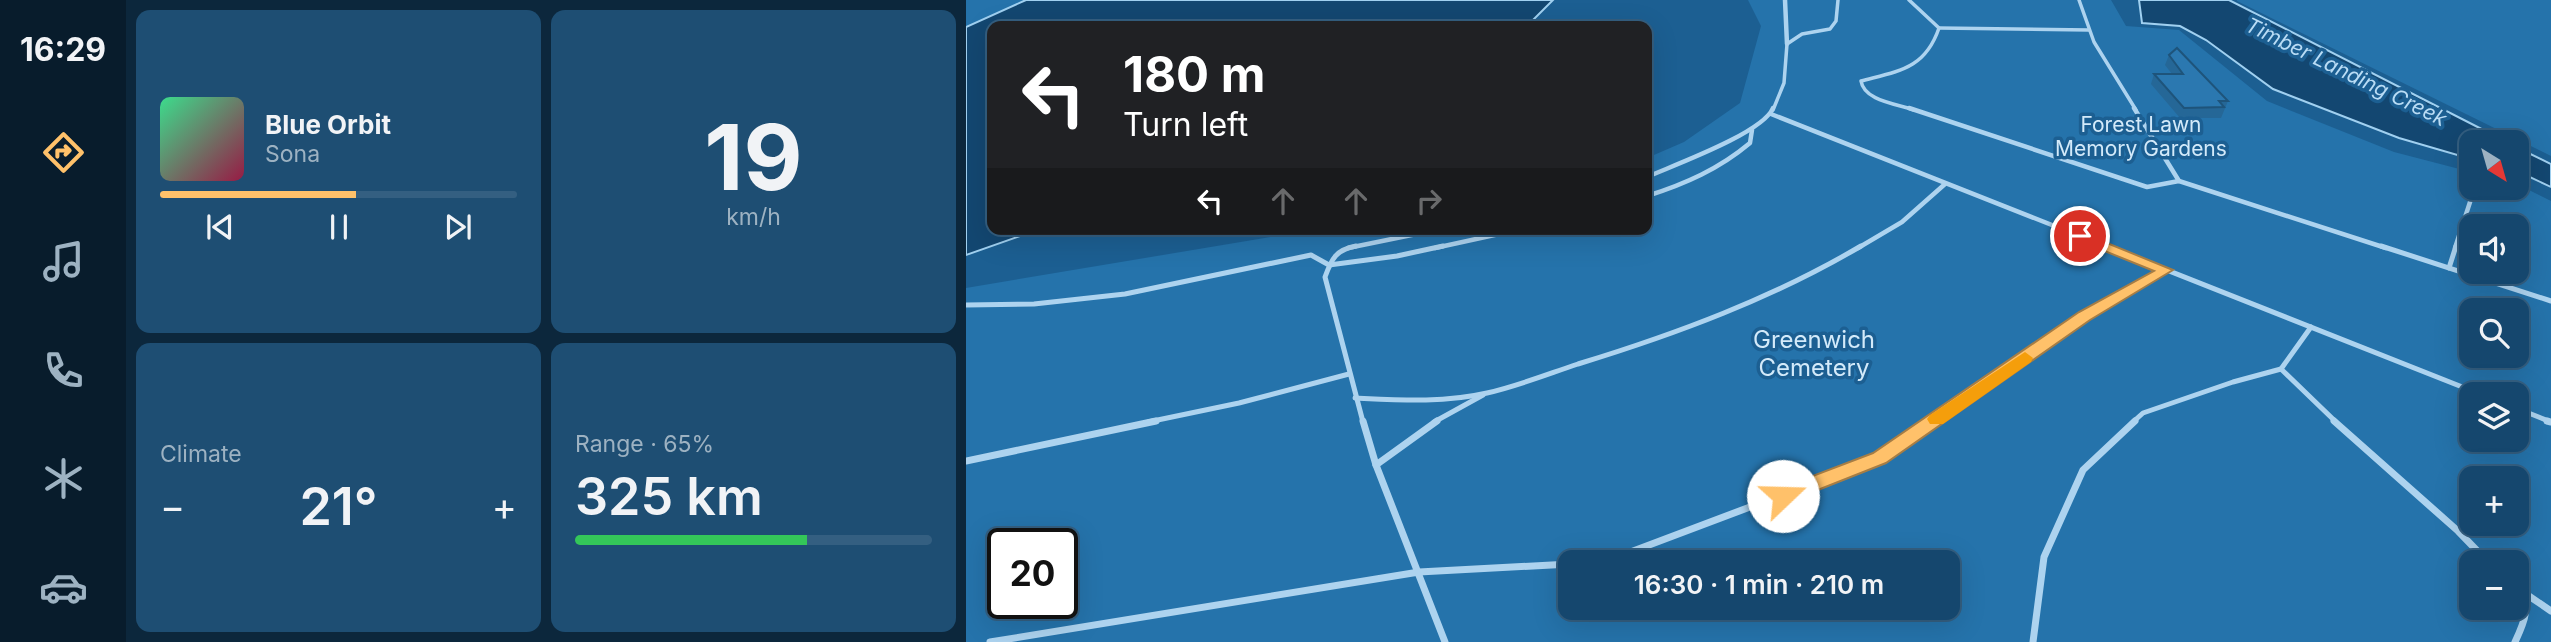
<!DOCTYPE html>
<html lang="en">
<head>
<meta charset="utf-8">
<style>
	:root { --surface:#15476e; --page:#1e4e73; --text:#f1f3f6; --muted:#9db2c2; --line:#345f81; --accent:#ffc16a }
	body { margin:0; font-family:Inter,sans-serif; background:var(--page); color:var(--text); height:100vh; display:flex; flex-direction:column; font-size:26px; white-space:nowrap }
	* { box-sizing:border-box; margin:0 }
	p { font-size:23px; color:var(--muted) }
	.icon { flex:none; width:38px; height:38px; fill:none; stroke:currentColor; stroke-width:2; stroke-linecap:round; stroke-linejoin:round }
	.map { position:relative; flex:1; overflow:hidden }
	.details { display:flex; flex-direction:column; gap:10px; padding:10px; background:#0c273c; width:840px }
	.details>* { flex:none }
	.guide { position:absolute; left:21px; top:21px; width:665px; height:214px; border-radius:14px; box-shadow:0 7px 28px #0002,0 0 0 2px var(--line); background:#202124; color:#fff; overflow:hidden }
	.needle { width:46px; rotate:143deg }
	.fabs { position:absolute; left:1493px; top:130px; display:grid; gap:14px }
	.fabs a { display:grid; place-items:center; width:70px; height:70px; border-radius:14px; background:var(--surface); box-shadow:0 7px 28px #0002,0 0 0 2px var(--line); font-size:35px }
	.speed { position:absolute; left:21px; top:528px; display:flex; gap:14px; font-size:35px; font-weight:700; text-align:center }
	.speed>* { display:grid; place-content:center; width:91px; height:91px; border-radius:50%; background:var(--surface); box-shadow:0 7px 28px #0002,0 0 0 2px var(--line); line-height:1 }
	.speed .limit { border:4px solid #111; border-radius:10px; background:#fff; color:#111 }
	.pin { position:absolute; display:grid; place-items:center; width:60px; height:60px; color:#fff; margin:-30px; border:4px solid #fff; border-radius:50%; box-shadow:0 2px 7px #0007 }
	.me { position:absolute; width:77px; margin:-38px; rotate:69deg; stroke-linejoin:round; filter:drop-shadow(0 0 5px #0008) }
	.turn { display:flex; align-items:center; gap:24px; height:147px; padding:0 21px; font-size:32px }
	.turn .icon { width:91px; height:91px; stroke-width:2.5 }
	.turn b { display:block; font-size:49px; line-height:60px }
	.lanes { display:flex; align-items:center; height:66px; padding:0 21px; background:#0003; justify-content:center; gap:35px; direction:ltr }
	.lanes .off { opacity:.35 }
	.big { font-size:52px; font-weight:600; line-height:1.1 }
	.details .widget { flex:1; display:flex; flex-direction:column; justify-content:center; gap:10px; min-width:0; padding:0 24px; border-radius:14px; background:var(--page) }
	.details .dial { align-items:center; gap:0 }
	.dial b { font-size:91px; line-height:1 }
	.song { display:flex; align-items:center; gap:21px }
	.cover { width:84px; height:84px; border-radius:10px; background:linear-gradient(135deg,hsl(150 70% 55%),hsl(340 70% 35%)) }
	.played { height:7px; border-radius:4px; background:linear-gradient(90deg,var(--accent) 55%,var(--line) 55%) }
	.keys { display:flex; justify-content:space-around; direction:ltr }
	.heat { display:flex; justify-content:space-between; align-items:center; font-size:38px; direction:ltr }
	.charge { height:10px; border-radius:5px; background:linear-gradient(90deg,#34c759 65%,var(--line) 0) }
	.details .tiles { flex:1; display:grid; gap:10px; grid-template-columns:repeat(2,1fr) }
	.trip { position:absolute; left:592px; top:550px; width:402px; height:70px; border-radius:14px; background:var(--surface); box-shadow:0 7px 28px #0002,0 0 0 2px var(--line); font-weight:600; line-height:70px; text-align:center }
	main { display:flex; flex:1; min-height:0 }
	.menu { display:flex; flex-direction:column; width:126px; justify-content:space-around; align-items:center; background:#081c2c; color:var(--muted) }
	.menu .icon { width:49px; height:49px }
	.menu .selected { color:var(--accent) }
	.menu b { font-size:32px; color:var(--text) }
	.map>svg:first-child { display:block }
</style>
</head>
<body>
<main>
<nav class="menu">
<b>16:29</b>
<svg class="icon selected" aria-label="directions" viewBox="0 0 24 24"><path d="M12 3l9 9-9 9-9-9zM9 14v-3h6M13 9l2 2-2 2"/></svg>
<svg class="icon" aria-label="music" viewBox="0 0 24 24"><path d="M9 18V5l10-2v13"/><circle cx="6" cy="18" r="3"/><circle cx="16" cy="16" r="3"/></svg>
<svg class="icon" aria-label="phone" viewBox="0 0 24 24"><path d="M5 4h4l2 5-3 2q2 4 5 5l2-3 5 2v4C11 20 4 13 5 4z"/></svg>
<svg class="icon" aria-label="climate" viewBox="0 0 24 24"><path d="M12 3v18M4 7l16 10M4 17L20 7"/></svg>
<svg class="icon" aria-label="car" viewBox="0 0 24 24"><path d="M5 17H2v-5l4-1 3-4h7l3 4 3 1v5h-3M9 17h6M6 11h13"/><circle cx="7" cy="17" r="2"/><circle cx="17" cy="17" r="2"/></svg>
</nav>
<section class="details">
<div class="tiles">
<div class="widget">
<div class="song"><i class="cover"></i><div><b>Blue Orbit</b><p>Sona</p></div></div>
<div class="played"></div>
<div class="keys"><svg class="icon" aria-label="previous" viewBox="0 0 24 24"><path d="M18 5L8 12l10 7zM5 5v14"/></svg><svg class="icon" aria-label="pause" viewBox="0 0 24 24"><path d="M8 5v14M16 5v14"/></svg><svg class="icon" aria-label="next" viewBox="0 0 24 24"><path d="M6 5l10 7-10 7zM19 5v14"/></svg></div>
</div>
<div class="widget dial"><b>19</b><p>km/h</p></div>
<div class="widget"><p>Climate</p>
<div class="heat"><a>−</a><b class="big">21°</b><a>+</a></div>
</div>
<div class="widget"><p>Range · 65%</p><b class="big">325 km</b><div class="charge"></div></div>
</div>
</section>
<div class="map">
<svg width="1585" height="642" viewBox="0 0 1585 642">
	<rect width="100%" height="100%" fill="#1c5f92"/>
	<g fill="#2573ab" fill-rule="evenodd">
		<path d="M 0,0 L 60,0 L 0,27 Z"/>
		<path d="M 782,0 L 1145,0 L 1160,26 L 1213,30 L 1301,101 L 1428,152 L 1505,172 L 1505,187 L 1550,187 L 1551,184 L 1585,201 L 1585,642 L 0,642 L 0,288 L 352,229 L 681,229 L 681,158 L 718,142 L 774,103 L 795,26 ZM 1505,226 L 1550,226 L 1550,271 L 1505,271 ZM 1505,310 L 1550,310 L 1550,355 L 1505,355 ZM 1505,394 L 1550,394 L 1550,439 L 1505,439 ZM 1505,478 L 1550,478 L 1550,523 L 1505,523 ZM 37,544 L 96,544 L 96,604 L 37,604 ZM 604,562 L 982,562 L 982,607 L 604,607 ZM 1505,562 L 1550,562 L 1550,607 L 1505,607 Z"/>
		<path d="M 1271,0 L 1585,0 L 1585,156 L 1271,1 Z"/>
	</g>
	<g fill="#134771" stroke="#a0d0f0" stroke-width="2">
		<path d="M 60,0 L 587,0 L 561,26 L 26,26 L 26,229 L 74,229 L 0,255 L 0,27 Z"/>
		<path d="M 1173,0 L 1263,0 L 1541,142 L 1505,142 L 1505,159 L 1433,138 L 1307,89 L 1240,40 L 1214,26 L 1176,23 Z"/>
		<path d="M 1550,147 L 1585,164 L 1585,187 L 1551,171 Z"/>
	</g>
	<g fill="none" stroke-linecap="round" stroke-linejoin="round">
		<g stroke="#add3ef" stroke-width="3.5">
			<path d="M 943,0 L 973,28 C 959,69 933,71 895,81 C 898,101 932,104 948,110"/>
			<path d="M 1113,0 L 1128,42 L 1170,110"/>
			<path d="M 973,28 L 1123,30"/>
			<path d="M 807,110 L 818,83 L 821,44 L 836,34 L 864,29 L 870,21 L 872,0"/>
		</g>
		<g stroke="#add3ef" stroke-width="4.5">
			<path d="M 943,108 L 1181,187 L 1213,181"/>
			<path d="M 1168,108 L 1213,181 L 1420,248"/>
			<path d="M 805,114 L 1144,248"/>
			<path d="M 681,177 C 708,165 797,133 807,108"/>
			<path d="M 681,196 C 719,184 753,169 784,143 L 786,130"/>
			<path d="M 382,248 L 475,229"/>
			<path d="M 469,248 L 556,229"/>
			<path d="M 892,248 L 936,222 L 979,184"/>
			<path d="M 1489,248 L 1506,196"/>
		</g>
		<g stroke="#add3ef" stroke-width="5">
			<path d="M 390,246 C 370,250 366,258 359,277 L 397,422"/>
			<path d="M 1140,246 L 1514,394"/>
			<path d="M 1415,246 L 1585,301"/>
			<path d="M 1483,268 L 1490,246"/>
			<path d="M 0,305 L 68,304 L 159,294 L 345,255 L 363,265 L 431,256 L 477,246"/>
			<path d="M 1345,327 L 1315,369 L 1370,422"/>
			<path d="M 389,398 C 433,400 478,403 521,393 C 552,386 582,374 612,364 C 710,334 807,298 895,246"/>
			<path d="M 1550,408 L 1585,422"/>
			<path d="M 182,422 L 273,403 L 383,374"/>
			<path d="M 468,422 L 517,395"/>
			<path d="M 966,422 L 1119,316 L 1200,270"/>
			<path d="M 1167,422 L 1177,413 L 1267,382 L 1315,369"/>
		</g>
		<g stroke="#add3ef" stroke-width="7">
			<path d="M 397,421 L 410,465 L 479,642"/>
			<path d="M 1368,421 L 1492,531 L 1522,562"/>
			<path d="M 1581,421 L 1585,422"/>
			<path d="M 0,461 L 190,421"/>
			<path d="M 410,465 L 471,421"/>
			<path d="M 638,562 L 914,458 L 968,421"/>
			<path d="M 1557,592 L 1585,611"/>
			<path d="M 24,642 L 453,572 L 604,564"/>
			<path d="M 1067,642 L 1078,557 L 1117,470 L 1169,421"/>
			<path d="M 1549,642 C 1558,623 1567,604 1550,587"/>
		</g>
		<path stroke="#add3ef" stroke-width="4.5" d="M 819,0 L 821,44"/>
	</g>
	<path fill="#256797" d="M 1203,55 L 1262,101 L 1255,118 L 1214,118 L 1185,84 L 1188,74 L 1206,74 L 1199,65 Z"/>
	<path fill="#2b78b0" stroke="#1e547b" stroke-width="2" d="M 1211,48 L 1262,101 L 1253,101 L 1258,107 L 1218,108 L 1188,74 L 1217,74 L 1203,55 Z"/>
	<path fill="#ffc16a" stroke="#a67d45" stroke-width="2" d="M 1114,232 L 1207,270 L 1124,320 L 920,463 L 824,501 L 817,504 L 810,501 L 807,496 L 810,490 L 907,453 L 1113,312 L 1188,271 L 1109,239 L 1109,233 Z"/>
	<path fill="#f59e0b" d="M 1059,352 L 1067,358 L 1065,362 L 977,424 L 964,424 L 961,419 L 964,415 Z"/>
	<g text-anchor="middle" stroke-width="7" stroke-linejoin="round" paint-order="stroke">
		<g font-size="21" font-style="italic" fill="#b9dcf5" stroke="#1c5f92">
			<text transform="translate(1380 72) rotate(26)" y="7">Timber Landing Creek</text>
		</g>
		<g font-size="21" fill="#d3eafa" stroke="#1c5f92">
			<text x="1175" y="132">Forest Lawn<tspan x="1175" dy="24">Memory Gardens</tspan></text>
		</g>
		<g font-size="24" fill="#d3eafa" stroke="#1c5f92">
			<text x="848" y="348">Greenwich<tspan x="848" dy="28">Cemetery</tspan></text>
		</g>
	</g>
</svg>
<div class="fabs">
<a><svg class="needle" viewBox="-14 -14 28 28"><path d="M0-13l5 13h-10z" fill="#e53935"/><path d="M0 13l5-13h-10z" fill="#9db2c2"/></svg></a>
<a><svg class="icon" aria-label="sound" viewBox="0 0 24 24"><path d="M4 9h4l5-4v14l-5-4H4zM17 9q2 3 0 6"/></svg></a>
<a><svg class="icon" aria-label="search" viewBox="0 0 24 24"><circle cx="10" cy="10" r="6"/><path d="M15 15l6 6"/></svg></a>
<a><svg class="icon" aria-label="layers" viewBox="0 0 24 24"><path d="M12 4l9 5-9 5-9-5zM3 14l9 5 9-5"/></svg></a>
<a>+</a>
<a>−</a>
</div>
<div class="speed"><div class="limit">20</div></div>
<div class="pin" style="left:1114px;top:236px;background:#d93025"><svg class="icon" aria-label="arrive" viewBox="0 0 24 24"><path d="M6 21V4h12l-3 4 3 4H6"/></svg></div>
<svg class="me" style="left:817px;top:496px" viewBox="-20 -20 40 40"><circle r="19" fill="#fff"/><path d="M0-13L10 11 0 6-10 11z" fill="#ffc16a"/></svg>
<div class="trip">16:30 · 1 min · 210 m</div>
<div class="guide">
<div class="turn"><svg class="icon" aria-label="left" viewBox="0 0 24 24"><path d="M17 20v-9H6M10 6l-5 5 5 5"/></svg><div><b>180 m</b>Turn left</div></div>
<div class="lanes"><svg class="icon" aria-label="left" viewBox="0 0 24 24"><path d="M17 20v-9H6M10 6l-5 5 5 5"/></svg><svg class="icon off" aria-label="ahead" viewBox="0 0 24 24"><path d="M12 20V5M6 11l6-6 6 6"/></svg><svg class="icon off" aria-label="ahead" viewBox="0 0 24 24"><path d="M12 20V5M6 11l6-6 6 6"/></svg><svg class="icon off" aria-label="right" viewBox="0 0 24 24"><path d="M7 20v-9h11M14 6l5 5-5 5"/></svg></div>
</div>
</div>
</main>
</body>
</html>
